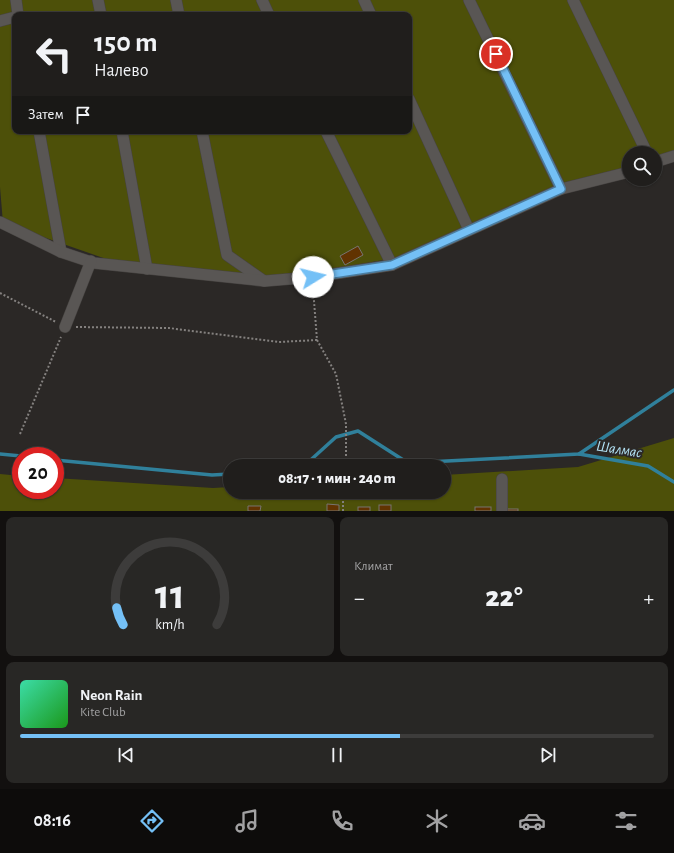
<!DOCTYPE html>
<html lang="ru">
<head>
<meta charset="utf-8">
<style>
	:root { --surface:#201e1c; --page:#282725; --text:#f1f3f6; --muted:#a2a2a3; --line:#3d3c3b; --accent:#74c0f6 }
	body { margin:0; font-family:"Alegreya Sans",sans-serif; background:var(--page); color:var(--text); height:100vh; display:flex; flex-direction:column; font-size:15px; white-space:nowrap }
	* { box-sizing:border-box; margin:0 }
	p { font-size:13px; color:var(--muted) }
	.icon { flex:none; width:22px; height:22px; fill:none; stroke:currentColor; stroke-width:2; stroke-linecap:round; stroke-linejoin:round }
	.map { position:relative; height:511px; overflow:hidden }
	.panel { display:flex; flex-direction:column; gap:6px; padding:6px; background:#12100f; flex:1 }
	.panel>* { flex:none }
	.top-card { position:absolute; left:12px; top:12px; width:400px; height:122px; border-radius:8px; box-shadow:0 1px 3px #0004,0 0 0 1px var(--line); background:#201e1c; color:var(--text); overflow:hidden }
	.fabs { position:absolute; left:622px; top:146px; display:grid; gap:8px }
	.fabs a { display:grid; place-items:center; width:40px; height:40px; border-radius:50%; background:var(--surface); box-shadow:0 1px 3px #0004,0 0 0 1px var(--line); font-size:20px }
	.speed { position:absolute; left:12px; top:447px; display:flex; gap:8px; font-size:20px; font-weight:700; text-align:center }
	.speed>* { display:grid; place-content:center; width:52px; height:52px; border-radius:50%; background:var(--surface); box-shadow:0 1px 3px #0004,0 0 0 1px var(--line); line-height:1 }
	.speed .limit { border:6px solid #d22; background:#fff; color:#111 }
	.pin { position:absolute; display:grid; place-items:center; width:34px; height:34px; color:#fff; margin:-17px; border:2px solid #fff; border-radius:50%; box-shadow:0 1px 4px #0007 }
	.me { position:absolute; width:44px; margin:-22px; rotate:81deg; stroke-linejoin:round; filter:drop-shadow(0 0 3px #0008) }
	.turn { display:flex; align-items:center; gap:14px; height:84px; padding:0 16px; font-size:18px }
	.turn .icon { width:52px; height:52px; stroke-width:2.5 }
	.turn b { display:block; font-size:28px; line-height:34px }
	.then { display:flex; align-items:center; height:38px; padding:0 16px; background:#0003; gap:8px; font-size:15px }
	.big { font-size:30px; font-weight:800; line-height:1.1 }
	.panel .tile { flex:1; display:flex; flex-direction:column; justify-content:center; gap:6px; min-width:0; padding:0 14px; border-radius:8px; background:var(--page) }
	.panel .dial { align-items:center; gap:0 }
	.dial svg { height:104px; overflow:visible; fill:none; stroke:var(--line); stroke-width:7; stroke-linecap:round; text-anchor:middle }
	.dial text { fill:var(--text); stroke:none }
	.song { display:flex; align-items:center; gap:12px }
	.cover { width:48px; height:48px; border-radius:6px; background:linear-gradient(135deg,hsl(160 70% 55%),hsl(120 70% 35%)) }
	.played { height:4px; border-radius:2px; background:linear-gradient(90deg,var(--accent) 60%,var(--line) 60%) }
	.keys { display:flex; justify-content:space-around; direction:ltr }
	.heat { display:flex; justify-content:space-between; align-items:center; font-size:22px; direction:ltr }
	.panel .tiles { flex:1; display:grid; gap:6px; grid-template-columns:1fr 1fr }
	.tile:last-child { grid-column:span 2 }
	.trip { position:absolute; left:223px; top:459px; width:228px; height:40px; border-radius:20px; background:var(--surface); box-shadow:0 1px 3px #0004,0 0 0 1px var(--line); font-weight:800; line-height:40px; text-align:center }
	.dock { display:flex; height:64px; justify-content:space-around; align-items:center; background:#0d0c0b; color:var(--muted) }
	.dock .icon { width:28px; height:28px }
	.dock .on { color:var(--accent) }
	.dock b { font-size:18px; color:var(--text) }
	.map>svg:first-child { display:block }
</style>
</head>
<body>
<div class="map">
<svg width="674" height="511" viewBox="0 0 674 511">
	<rect width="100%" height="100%" fill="#2b2826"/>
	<g fill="#4d5009" fill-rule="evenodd">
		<path d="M 0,0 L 674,0 L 674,156 L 655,162 L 655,153 L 629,153 L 629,169 L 395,258 L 275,279 L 112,261 L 3,223 L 0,187 ZM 15,15 L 409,15 L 409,131 L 15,131 Z"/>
		<path d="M 674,438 L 674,511 L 0,511 L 0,474 L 21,476 L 21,490 L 55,490 L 55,478 L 213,488 L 230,487 L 230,492 L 444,492 L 444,475 L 578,467 Z"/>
	</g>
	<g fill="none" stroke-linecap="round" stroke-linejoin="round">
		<g stroke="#30809b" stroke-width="3.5">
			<path d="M 0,454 L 21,456"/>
			<path d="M 579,454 L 648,466 L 674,482"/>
			<path d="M 55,460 L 212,475 L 230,474"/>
			<path d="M 304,466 L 336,437 L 358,431 L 408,463 L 579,454 L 674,390"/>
		</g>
	</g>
	<g fill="#613301" stroke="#777471">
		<path d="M 358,246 L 363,255 L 345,265 L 340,256 Z"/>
		<path d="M 327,504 L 339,505 L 339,511 L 327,511 Z"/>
		<rect x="379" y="505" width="12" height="6"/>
		<path d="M 248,506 L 261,506 L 260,511 L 248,511 Z"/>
		<rect x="358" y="507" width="12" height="4"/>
		<rect x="475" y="507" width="16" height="4"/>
		<rect x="506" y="509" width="12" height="2"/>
	</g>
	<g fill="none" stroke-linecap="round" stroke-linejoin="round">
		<defs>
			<g id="minor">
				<path d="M 16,0 L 18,15"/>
				<path d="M 98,0 L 101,15"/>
				<path d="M 176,0 L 179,15"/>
				<path d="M 262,0 L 269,15"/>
				<path d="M 364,0 L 371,15"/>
				<path d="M 469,0 L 561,189"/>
				<path d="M 573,0 L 647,153"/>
				<path d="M 0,21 L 15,17"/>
				<path d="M 409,99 L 469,230"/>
				<path d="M 39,131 L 61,252"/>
				<path d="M 122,131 L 147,269"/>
				<path d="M 202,131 L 227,255 L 264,281"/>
				<path d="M 326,131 L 392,265"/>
				<path d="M 655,162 L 674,156"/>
				<path d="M 0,222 L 61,252 L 94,263 L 265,281 L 313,277 L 392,265 L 561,189 L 629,172"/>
				<path d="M 65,327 L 91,261"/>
				<path d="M 502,511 L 502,479"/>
			</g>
		</defs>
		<use href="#minor" stroke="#464341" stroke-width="12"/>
		<g stroke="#84817f" stroke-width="2" stroke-dasharray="2 2" stroke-linecap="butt">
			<path d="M 0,293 L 56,322"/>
			<path d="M 76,327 L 169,328 L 279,342 L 317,340 L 313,288"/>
			<path d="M 317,340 L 336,374 L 346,424 L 346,466"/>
			<path d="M 20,434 L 61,337"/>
			<path d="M 343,511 L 343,492"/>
		</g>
		<use href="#minor" stroke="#595654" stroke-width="11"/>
	</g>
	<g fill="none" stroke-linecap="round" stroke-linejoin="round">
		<defs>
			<path id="route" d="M 313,277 L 392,265 L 561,189 L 496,54"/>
		</defs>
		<use href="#route" stroke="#4b7da0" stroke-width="10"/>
		<use href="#route" stroke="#74c0f6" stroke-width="7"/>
	</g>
	<g text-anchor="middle" stroke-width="4" stroke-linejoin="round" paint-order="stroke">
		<g font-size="15" font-style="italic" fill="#b3e3f6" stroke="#2b2826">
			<text transform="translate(619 449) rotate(9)" y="5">Шалмас</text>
		</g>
	</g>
</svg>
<div class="fabs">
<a><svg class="icon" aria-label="search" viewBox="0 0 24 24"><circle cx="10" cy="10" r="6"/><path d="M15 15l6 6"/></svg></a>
</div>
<div class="speed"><div class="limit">20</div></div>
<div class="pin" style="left:496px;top:54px;background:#d93025"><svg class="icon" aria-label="arrive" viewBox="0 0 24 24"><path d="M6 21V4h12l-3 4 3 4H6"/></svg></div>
<svg class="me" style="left:313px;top:277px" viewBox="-20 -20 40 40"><circle r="19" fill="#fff"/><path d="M0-13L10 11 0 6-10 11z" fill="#74c0f6"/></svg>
<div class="trip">08:17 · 1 мин · 240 m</div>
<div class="top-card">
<div class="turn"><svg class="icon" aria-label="left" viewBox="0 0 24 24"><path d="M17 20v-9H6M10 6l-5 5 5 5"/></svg><div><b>150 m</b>Налево</div></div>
<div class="then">Затем<svg class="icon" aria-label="arrive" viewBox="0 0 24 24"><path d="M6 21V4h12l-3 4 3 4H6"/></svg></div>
</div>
</div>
<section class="panel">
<div class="tiles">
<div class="tile dial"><svg viewBox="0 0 100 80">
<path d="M14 69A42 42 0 1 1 86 69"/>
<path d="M14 69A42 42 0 0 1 9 56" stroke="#74c0f6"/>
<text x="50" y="56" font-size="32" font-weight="700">11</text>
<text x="50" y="72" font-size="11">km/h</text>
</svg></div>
<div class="tile"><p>Климат</p>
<div class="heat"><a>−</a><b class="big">22°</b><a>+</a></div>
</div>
<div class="tile">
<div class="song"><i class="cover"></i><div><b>Neon Rain</b><p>Kite Club</p></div></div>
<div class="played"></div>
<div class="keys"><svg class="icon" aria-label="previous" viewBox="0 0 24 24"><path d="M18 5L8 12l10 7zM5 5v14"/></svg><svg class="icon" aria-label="pause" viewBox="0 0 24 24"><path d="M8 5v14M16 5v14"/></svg><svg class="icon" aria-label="next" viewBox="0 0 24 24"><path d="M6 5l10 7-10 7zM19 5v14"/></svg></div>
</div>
</div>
</section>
<nav class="dock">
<b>08:16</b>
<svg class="icon on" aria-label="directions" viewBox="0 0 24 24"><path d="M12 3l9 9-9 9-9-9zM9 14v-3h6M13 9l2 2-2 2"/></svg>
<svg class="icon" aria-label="music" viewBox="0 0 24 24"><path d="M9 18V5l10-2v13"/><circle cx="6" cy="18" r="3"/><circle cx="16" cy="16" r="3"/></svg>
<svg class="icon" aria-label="phone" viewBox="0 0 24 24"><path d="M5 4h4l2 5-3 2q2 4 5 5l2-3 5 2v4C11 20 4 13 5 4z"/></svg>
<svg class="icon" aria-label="climate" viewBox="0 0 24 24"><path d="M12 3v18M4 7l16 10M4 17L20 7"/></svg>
<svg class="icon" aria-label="car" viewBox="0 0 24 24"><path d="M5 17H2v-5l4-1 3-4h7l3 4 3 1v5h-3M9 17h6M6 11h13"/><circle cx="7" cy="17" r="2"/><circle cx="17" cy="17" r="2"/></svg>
<svg class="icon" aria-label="filters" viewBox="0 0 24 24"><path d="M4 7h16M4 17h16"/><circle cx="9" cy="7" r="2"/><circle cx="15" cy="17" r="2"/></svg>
</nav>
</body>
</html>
